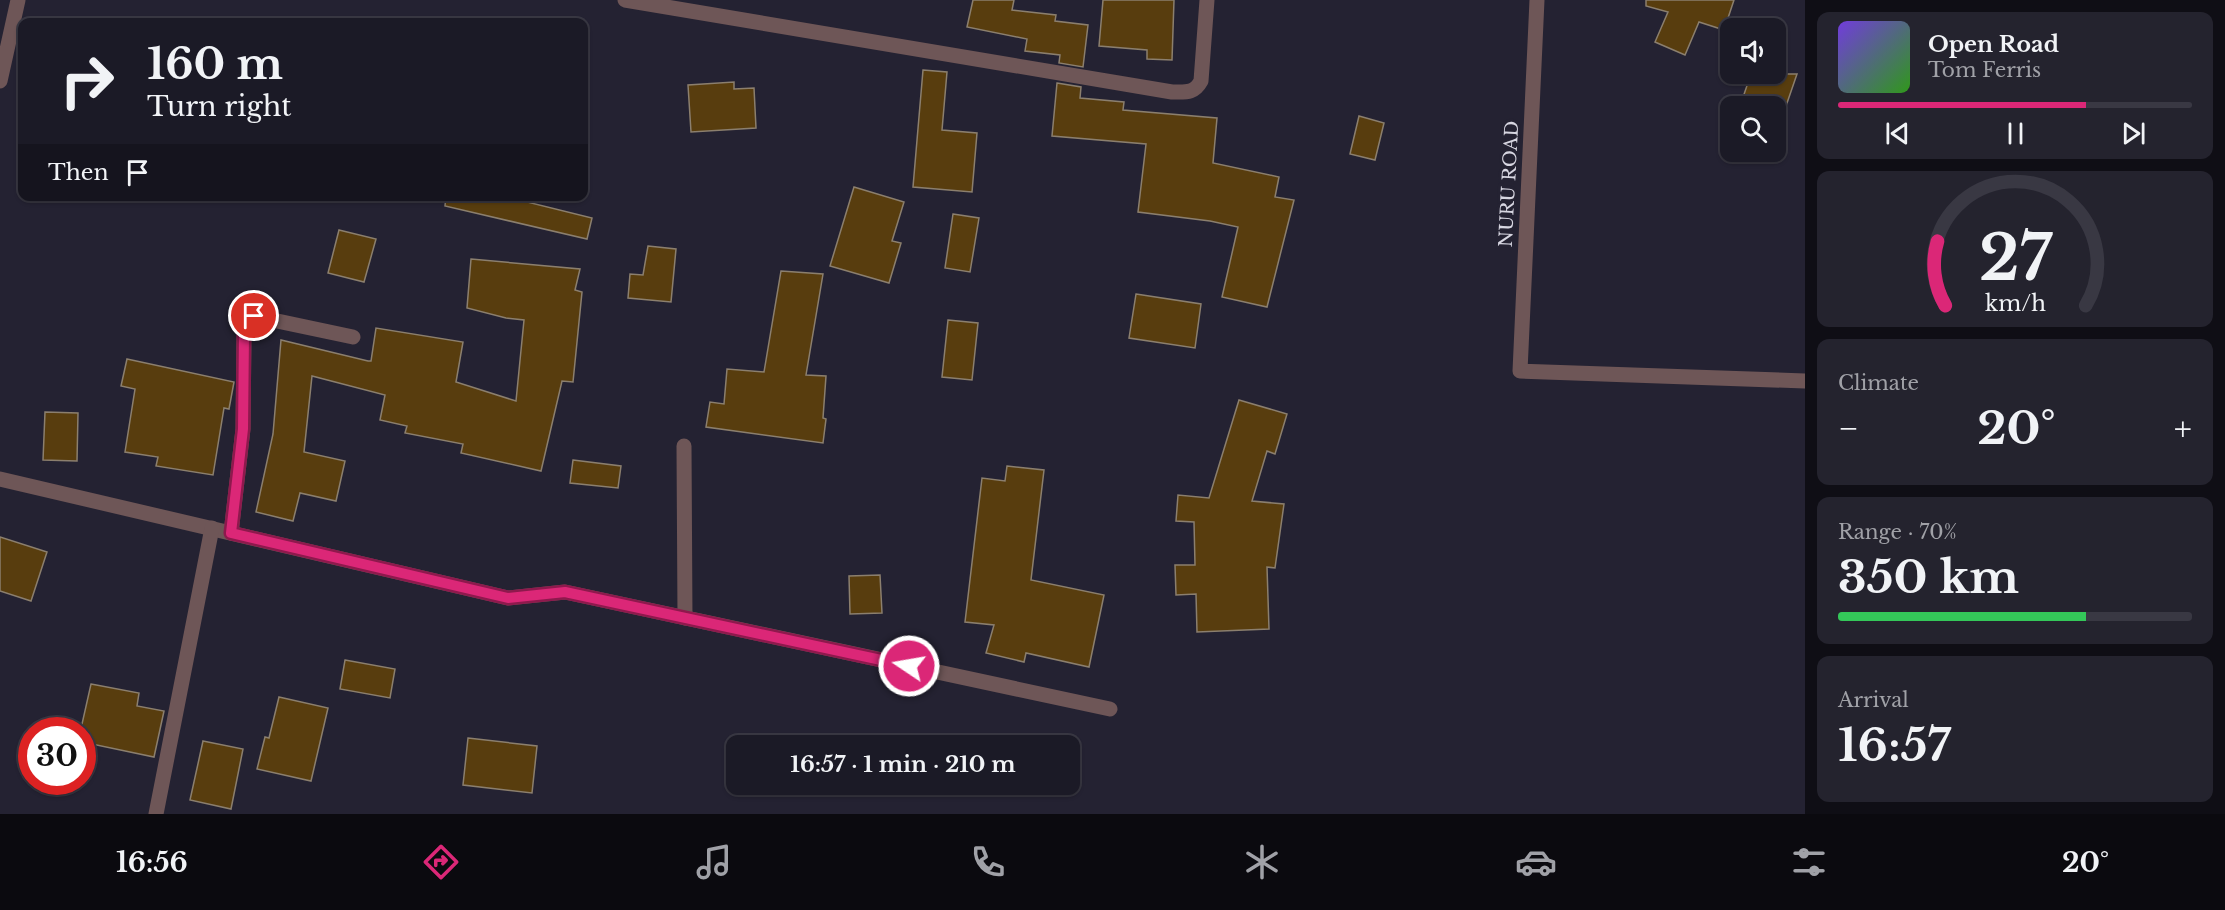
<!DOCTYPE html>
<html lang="en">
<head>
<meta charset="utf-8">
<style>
	:root { --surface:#1b1a26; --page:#24232e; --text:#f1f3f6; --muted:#a0a1a7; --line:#393843; --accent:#db2777 }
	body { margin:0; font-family:"Libre Baskerville",serif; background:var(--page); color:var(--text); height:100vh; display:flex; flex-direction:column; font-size:22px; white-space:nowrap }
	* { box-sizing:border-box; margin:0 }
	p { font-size:20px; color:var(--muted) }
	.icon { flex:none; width:33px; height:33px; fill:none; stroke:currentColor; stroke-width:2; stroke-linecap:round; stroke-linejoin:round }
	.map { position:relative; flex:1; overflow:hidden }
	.details { display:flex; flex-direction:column; gap:12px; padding:12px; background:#0f0e15; width:420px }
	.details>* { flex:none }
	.banner { position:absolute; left:18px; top:18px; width:570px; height:183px; border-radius:12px; box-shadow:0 2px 4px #0004,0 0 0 2px var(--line); background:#1b1a26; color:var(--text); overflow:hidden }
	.tools { position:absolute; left:1720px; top:18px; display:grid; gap:12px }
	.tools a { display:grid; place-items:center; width:66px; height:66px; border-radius:12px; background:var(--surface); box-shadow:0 2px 4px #0004,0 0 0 2px var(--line); font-size:30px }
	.speed { position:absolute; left:18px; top:717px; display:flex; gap:12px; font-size:30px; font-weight:700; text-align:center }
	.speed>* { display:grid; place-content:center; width:78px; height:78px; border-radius:50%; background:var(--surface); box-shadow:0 2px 4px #0004,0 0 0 2px var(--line); line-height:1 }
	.speed .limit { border:9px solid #d22; background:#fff; color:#111 }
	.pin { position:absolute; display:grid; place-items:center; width:51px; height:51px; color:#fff; margin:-26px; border:3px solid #fff; border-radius:50%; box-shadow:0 2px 6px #0007 }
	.me { position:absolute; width:66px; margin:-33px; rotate:282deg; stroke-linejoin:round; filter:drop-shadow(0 0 4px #0008) }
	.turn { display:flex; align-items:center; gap:21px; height:126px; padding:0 30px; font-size:27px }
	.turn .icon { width:78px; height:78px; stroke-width:2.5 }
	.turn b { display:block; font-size:42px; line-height:51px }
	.then { display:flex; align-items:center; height:57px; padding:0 30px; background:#0003; gap:12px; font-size:22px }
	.big { font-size:45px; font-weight:700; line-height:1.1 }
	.details .tile { flex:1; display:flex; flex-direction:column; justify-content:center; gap:9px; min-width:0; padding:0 21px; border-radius:12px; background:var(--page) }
	.details .dial { align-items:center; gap:0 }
	.dial svg { height:156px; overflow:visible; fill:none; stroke:var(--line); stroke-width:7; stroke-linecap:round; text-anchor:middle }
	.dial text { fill:var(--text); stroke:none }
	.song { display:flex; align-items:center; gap:18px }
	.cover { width:72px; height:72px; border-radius:9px; background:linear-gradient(135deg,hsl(260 70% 55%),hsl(110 70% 35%)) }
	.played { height:6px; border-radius:3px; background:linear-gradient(90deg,var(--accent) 70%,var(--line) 70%) }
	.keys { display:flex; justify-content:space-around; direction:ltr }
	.heat { display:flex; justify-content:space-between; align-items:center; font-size:33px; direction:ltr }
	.charge { height:9px; border-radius:4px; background:linear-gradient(90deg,#34c759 70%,var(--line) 0) }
	.trip { position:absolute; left:726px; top:735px; width:354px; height:60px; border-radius:12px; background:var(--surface); box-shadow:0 2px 4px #0004,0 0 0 2px var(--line); font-weight:700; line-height:60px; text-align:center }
	.menu { display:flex; height:96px; justify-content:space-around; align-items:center; background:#0b0a0f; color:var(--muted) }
	.menu .icon { width:42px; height:42px }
	.menu .on { color:var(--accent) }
	.menu b { font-size:27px; color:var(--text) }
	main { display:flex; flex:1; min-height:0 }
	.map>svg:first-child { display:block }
</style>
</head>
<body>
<main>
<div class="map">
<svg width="1805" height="814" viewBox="0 0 1805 814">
	<rect width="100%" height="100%" fill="#242232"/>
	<g fill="#583d0e" stroke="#8b7f6e" stroke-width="1.5">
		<path d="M 973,0 L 1014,0 L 1012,10 L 1056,15 L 1055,21 L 1088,25 L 1083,67 L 1059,63 L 1060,55 L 1025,51 L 1027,39 L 967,27 Z"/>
		<path d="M 1103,0 L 1174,0 L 1172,60 L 1147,59 L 1147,50 L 1099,46 Z"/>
		<path d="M 1646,0 L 1734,0 L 1724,30 L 1699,22 L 1685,55 L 1655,42 L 1668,12 L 1646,6 Z"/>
		<path d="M 923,70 L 947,72 L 942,130 L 977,133 L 972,192 L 913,187 Z"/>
		<path d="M 1751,74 L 1797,74 L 1786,106 L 1740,106 Z"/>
		<path d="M 734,82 L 734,89 L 754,88 L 756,128 L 691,132 L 688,85 Z"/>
		<path d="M 1057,83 L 1081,87 L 1080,98 L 1124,102 L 1123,110 L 1217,118 L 1213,163 L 1279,177 L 1275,197 L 1294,200 L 1267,307 L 1222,297 L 1238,227 L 1210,221 L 1138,212 L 1146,144 L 1052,136 Z"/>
		<path d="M 1359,116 L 1384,123 L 1375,160 L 1350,154 Z"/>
		<path d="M 854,187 L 904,202 L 892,241 L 901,243 L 889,283 L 830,266 Z"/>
		<path d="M 446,196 L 503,196 L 592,218 L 587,239 L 445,206 Z"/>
		<path d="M 953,214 L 979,218 L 970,272 L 945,268 Z"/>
		<path d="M 339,230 L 376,239 L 364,282 L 328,273 Z"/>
		<path d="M 648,246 L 676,249 L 671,302 L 628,298 L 630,274 L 643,275 Z"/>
		<path d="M 471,259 L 580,269 L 575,290 L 582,292 L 573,382 L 562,381 L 541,471 L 461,453 L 463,444 L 405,433 L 407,426 L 380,420 L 385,395 L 312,376 L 304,452 L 345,461 L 336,501 L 300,493 L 293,521 L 256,512 L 273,434 L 281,340 L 368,361 L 371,361 L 376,328 L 463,342 L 456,382 L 516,401 L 524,320 L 506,318 L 467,308 Z"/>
		<path d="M 781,271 L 823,274 L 806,375 L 826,376 L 823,418 L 826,419 L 823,443 L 706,427 L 710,402 L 724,404 L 727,369 L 764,372 Z"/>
		<path d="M 1136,294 L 1201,304 L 1195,348 L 1129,338 Z"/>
		<path d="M 948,320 L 978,323 L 972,380 L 942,377 Z"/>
		<path d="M 127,359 L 234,382 L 229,409 L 224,408 L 213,475 L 156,466 L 158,457 L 125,452 L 135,389 L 121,386 Z"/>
		<path d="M 1239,400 L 1287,414 L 1275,454 L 1267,451 L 1252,501 L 1284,504 L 1275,568 L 1267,567 L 1269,629 L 1197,632 L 1196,594 L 1176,595 L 1175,565 L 1195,565 L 1194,522 L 1176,521 L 1178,495 L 1209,498 Z"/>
		<path d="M 45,412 L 78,413 L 77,461 L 43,460 Z"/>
		<path d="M 573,460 L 621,466 L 618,488 L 570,483 Z"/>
		<path d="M 1007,466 L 1044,470 L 1031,580 L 1104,595 L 1089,667 L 1026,653 L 1024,662 L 986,653 L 994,625 L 965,622 L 982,478 L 1005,481 Z"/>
		<path d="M 0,537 L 47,552 L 31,601 L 0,591 Z"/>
		<path d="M 880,575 L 882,613 L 850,614 L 849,576 Z"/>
		<path d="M 345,660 L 395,669 L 390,698 L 340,689 Z"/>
		<path d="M 91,684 L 139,693 L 137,706 L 164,711 L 154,757 L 82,742 L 82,724 Z"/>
		<path d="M 279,697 L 328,708 L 311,781 L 257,769 L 265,737 L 269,738 Z"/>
		<path d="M 468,738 L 537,746 L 532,793 L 463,785 Z"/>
		<path d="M 203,741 L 243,749 L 231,809 L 190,800 Z"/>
	</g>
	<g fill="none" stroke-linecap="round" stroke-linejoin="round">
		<g stroke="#6e5657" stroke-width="15">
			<path d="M 625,0 L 1172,92 C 1185,92 1194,94 1201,81 L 1207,0"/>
			<path d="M 1537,0 L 1520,371 L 1805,381"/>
			<path d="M 0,81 L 18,0"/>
			<path d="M 684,446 L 685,618"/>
			<path d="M 0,479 L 508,598 L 565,592 L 1110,709"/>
			<path d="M 231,533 L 243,429 L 244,334 L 254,316 L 353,337"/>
			<path d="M 156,814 L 212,528"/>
		</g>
	</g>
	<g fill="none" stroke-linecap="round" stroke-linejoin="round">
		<defs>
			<path id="route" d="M 254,316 L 244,334 L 243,429 L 231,533 L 508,598 L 565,592 L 909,666"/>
		</defs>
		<use href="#route" stroke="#8e194d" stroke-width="15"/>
		<use href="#route" stroke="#db2777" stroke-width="10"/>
	</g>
	<g text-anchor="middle" stroke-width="6" stroke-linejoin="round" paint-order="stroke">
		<g font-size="18" fill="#d7d6e1" stroke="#242232">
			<text transform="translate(1509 184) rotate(-87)" y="6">NURU ROAD</text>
		</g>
	</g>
</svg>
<div class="tools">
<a><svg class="icon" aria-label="sound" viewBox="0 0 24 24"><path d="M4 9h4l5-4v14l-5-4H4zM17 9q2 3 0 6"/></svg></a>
<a><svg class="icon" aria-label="search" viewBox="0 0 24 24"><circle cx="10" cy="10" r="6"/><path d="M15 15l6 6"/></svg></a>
</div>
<div class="speed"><div class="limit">30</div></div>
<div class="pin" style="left:254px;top:316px;background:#d93025"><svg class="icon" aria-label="arrive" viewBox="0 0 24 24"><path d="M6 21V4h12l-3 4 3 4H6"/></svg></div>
<svg class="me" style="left:909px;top:666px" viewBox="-20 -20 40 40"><circle r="17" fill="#db2777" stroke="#fff" stroke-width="3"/><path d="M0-11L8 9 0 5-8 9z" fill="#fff"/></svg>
<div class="trip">16:57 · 1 min · 210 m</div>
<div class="banner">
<div class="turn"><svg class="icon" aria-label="right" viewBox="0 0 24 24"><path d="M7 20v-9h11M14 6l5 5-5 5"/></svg><div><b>160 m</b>Turn right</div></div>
<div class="then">Then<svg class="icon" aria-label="arrive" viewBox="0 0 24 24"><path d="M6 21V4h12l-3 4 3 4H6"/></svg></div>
</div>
</div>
<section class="details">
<div class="tile">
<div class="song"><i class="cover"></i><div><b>Open Road</b><p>Tom Ferris</p></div></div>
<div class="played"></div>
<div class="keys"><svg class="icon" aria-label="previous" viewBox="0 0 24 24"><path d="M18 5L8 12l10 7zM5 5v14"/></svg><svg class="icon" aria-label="pause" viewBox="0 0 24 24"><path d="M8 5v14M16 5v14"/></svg><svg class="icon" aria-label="next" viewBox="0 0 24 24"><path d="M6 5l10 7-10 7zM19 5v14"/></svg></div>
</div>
<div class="tile dial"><svg viewBox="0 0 100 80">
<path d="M14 69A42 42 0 1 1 86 69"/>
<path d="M14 69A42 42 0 0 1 10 36" stroke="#db2777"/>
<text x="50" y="56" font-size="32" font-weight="700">27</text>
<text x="50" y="72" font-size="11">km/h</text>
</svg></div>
<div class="tile"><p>Climate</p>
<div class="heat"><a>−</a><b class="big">20°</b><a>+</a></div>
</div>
<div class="tile"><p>Range · 70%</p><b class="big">350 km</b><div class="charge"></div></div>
<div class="tile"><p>Arrival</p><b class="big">16:57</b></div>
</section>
</main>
<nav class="menu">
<b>16:56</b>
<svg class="icon on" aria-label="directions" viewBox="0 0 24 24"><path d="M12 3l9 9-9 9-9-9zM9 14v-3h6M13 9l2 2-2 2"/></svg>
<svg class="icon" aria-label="music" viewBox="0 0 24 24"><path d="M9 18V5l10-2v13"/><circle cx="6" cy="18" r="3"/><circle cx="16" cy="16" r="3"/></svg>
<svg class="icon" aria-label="phone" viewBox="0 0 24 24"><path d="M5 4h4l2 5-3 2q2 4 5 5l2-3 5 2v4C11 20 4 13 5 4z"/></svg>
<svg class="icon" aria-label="climate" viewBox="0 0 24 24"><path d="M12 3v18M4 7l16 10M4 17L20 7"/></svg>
<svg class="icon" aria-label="car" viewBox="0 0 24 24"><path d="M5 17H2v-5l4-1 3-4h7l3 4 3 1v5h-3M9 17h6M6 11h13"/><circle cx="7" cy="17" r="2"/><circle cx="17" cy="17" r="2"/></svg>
<svg class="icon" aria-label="filters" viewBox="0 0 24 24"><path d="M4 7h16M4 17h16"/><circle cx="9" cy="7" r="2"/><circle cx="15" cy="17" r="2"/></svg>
<b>20°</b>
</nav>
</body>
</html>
